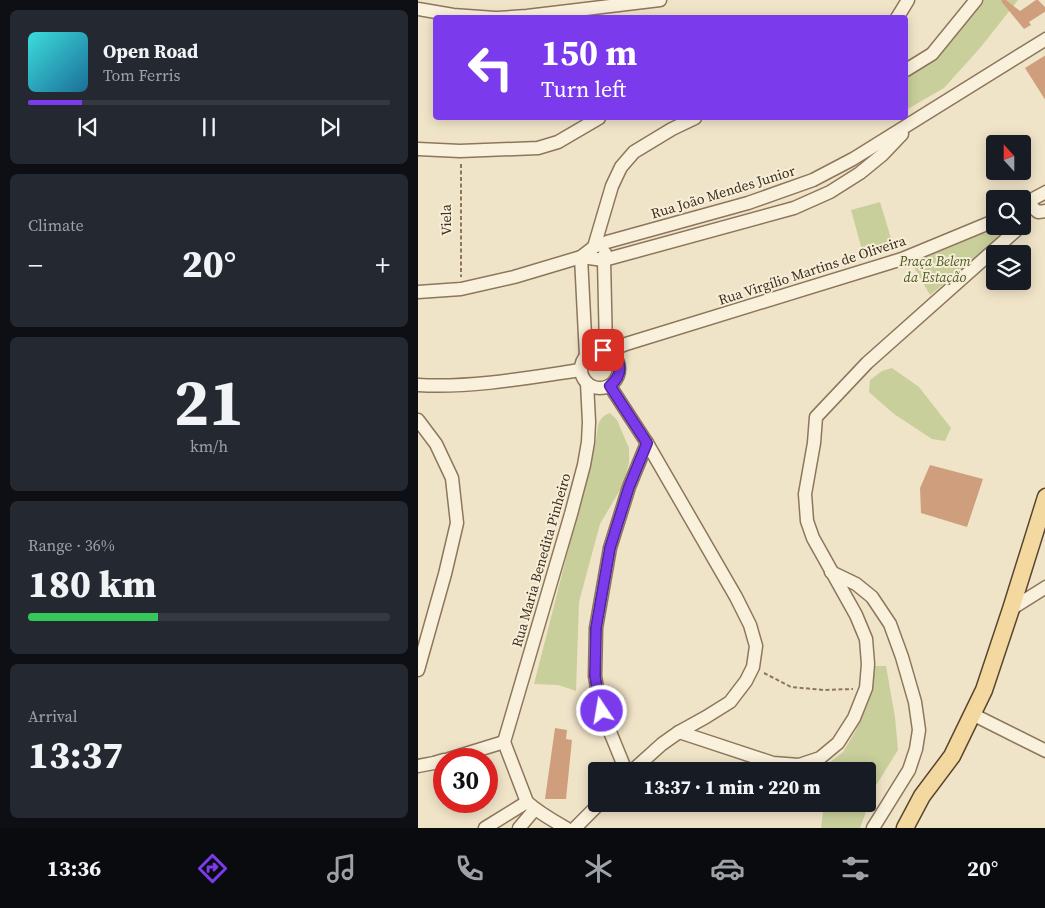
<!DOCTYPE html>
<html lang="en">
<head>
<meta charset="utf-8">
<style>
	:root { --surface:#171b24; --page:#242831; --text:#f1f3f6; --muted:#9ea1a6; --line:#363941; --accent:#7c3aed }
	body { margin:0; font-family:"Source Serif 4",serif; background:var(--page); color:var(--text); height:100vh; display:flex; flex-direction:column; font-size:19px; white-space:nowrap }
	* { box-sizing:border-box; margin:0 }
	p { font-size:16px; color:var(--muted) }
	.icon { flex:none; width:28px; height:28px; fill:none; stroke:currentColor; stroke-width:2; stroke-linecap:round; stroke-linejoin:round }
	.map { position:relative; flex:1; overflow:hidden }
	.details { display:flex; flex-direction:column; gap:10px; padding:10px; background:#0d0f14; width:418px }
	.details>* { flex:none }
	.top-card { position:absolute; left:15px; top:15px; width:475px; height:105px; border-radius:5px; box-shadow:0 2px 12px #0003; background:#7c3aed; color:#fff; overflow:hidden }
	.needle { width:32px; rotate:339deg }
	.buttons { position:absolute; left:568px; top:135px; display:grid; gap:10px }
	.buttons a { display:grid; place-items:center; width:45px; height:45px; border-radius:5px; background:var(--surface); box-shadow:0 2px 12px #0003; font-size:25px }
	.speed { position:absolute; left:15px; top:748px; display:flex; gap:10px; font-size:25px; font-weight:700; text-align:center }
	.speed>* { display:grid; place-content:center; width:65px; height:65px; border-radius:50%; background:var(--surface); box-shadow:0 2px 12px #0003; line-height:1 }
	.speed .limit { border:8px solid #d22; background:#fff; color:#111 }
	.pin { position:absolute; display:grid; place-items:center; width:42px; height:42px; color:#fff; margin:-21px; border-radius:10px; box-shadow:0 2px 8px #0006 }
	.me { position:absolute; width:55px; margin:-28px; rotate:348deg; stroke-linejoin:round; filter:drop-shadow(0 0 4px #0008) }
	.turn { display:flex; align-items:center; gap:18px; height:105px; padding:0 25px; font-size:22px }
	.turn .icon { width:65px; height:65px; stroke-width:2.5 }
	.turn b { display:block; font-size:35px; line-height:42px }
	.big { font-size:38px; font-weight:800; line-height:1.1 }
	.details .card { flex:1; display:flex; flex-direction:column; justify-content:center; gap:8px; min-width:0; padding:0 18px; border-radius:8px; background:var(--page) }
	.details .dial { align-items:center; gap:0 }
	.dial b { font-size:65px; line-height:1 }
	.song { display:flex; align-items:center; gap:15px }
	.cover { width:60px; height:60px; border-radius:8px; background:linear-gradient(135deg,hsl(180 70% 55%),hsl(200 70% 35%)) }
	.played { height:5px; border-radius:2px; background:linear-gradient(90deg,var(--accent) 15%,var(--line) 15%) }
	.keys { display:flex; justify-content:space-around; direction:ltr }
	.heat { display:flex; justify-content:space-between; align-items:center; font-size:28px; direction:ltr }
	.charge { height:8px; border-radius:4px; background:linear-gradient(90deg,#34c759 36%,var(--line) 0) }
	.trip { position:absolute; left:170px; top:762px; width:288px; height:50px; border-radius:5px; background:var(--surface); box-shadow:0 2px 12px #0003; font-weight:800; line-height:50px; text-align:center }
	.tab-bar { display:flex; height:80px; justify-content:space-around; align-items:center; background:#090b0e; color:var(--muted) }
	.tab-bar .icon { width:35px; height:35px }
	.tab-bar .selected { color:var(--accent) }
	.tab-bar b { font-size:22px; color:var(--text) }
	main { display:flex; flex:1; min-height:0 }
	.map>svg:first-child { display:block }
</style>
</head>
<body>
<main>
<section class="details">
<div class="card">
<div class="song"><i class="cover"></i><div><b>Open Road</b><p>Tom Ferris</p></div></div>
<div class="played"></div>
<div class="keys"><svg class="icon" aria-label="previous" viewBox="0 0 24 24"><path d="M18 5L8 12l10 7zM5 5v14"/></svg><svg class="icon" aria-label="pause" viewBox="0 0 24 24"><path d="M8 5v14M16 5v14"/></svg><svg class="icon" aria-label="next" viewBox="0 0 24 24"><path d="M6 5l10 7-10 7zM19 5v14"/></svg></div>
</div>
<div class="card"><p>Climate</p>
<div class="heat"><a>−</a><b class="big">20°</b><a>+</a></div>
</div>
<div class="card dial"><b>21</b><p>km/h</p></div>
<div class="card"><p>Range · 36%</p><b class="big">180 km</b><div class="charge"></div></div>
<div class="card"><p>Arrival</p><b class="big">13:37</b></div>
</section>
<div class="map">
<svg width="628" height="828" viewBox="0 0 628 828">
	<rect width="100%" height="100%" fill="#f0e4c8"/>
	<g fill="#c9cf9b">
		<path d="M 564,0 L 600,0 L 562,48 L 526,88 L 488,110 L 488,75 L 502,68 Z"/>
		<path d="M 462,202 L 476,248 L 446,257 L 433,210 Z"/>
		<path d="M 576,226 L 598,226 L 512,295 L 493,262 Z"/>
		<path d="M 474,368 L 501,387 L 533,428 L 527,441 L 514,439 L 476,414 L 451,392 L 452,380 L 464,371 Z"/>
		<path d="M 192,413 L 199,420 L 211,448 L 211,463 L 205,485 L 182,524 L 161,602 L 158,691 L 140,685 L 116,684 L 178,441 C 180,428 178,418 192,413 Z"/>
		<path d="M 455,666 L 468,666 L 477,717 L 480,750 L 457,787 L 442,828 L 403,828 L 406,804 L 449,804 L 449,771 L 410,771 L 411,763 L 425,752 L 438,730 L 449,699 Z"/>
	</g>
	<g fill="#cf9f7d">
		<path d="M 584,0 L 588,0 L 602,11 L 618,0 L 620,0 L 628,8 L 628,11 L 611,22 L 613,25 L 606,29 L 583,1 Z"/>
		<path d="M 628,55 L 628,101 L 607,68 Z"/>
		<path d="M 512,465 L 565,479 L 549,527 L 503,513 L 502,488 Z"/>
		<path d="M 137,728 L 149,730 L 148,739 L 154,740 L 148,799 L 127,799 Z"/>
	</g>
	<g fill="none" stroke-linecap="round" stroke-linejoin="round">
		<defs>
			<g id="minor">
				<path d="M 0,9 L 35,15 L 77,18"/>
				<path d="M 80,18 L 109,16 L 242,0"/>
				<path d="M 479,18 L 490,0"/>
				<path d="M 488,70 L 514,54 L 558,0"/>
				<path d="M 0,149 L 42,151 L 120,148 L 140,142 L 181,118"/>
				<path d="M 628,192 L 613,200 L 614,207 L 620,212 L 628,211"/>
				<path d="M 176,247 L 194,186 L 203,167 L 216,152 L 254,129 L 277,118"/>
				<path d="M 187,253 L 186,260 L 188,350"/>
				<path d="M 163,257 L 186,260 L 376,208 L 412,192 L 442,173 L 464,155 L 484,134"/>
				<path d="M 163,257 L 168,356"/>
				<path d="M 0,292 L 43,289 L 96,277 L 163,257 L 176,247 L 189,242 L 330,203 L 395,180 L 435,159 L 628,39"/>
				<circle cx="182" cy="369" r="19"/>
				<path d="M 191,351 L 208,344 L 484,259 L 576,221"/>
				<path d="M 0,385 C 54,388 109,378 162,370"/>
				<path d="M 192,386 L 229,443 L 318,597 L 332,625 L 338,646 L 335,667 L 328,681 L 312,702 L 288,717 L 261,732 L 244,744 L 214,771"/>
				<path d="M 0,420 L 18,444 L 34,478 L 39,523 L 27,574 L 0,670"/>
				<path d="M 413,572 L 438,584 L 454,597 L 472,624 L 484,657 L 497,702 L 501,730 L 498,749 L 491,770 L 455,828"/>
				<path d="M 593,609 L 628,587"/>
				<path d="M 554,713 L 562,718 L 628,751"/>
				<path d="M 261,732 L 355,763 L 381,765 L 402,758 L 420,743 L 436,718 L 448,688 L 450,664 L 448,639 L 438,615 L 395,538 L 389,521 L 387,494 L 396,443 L 398,417 L 449,363 L 603,226"/>
				<path d="M 86,742 L 153,514 L 166,465 L 170,442 L 171,422 L 169,383"/>
				<path d="M 86,742 L 109,802 C 121,813 134,820 148,828"/>
				<path d="M 31,759 L 86,742"/>
				<path d="M 0,766 L 16,763 L 26,760"/>
				<path d="M 208,771 L 188,722 L 181,700 L 177,676 L 178,628 L 192,548 L 211,487 L 229,443"/>
				<path d="M 67,828 L 109,802"/>
				<path d="M 101,828 L 117,809"/>
				<path d="M 157,828 L 181,804"/>
			</g>
			<path id="major" d="M 487,828 L 504,796 L 534,756 L 566,690 L 593,609 L 628,497"/>
		</defs>
		<use href="#minor" stroke="#8d765c" stroke-width="15"/>
		<use href="#major" stroke="#5b4430" stroke-width="19"/>
		<g stroke="#8d765c" stroke-width="2" stroke-dasharray="4 2.5" stroke-linecap="butt">
			<path d="M 43,164 L 43,277"/>
			<path d="M 346,673 L 373,687 L 406,690 L 435,689"/>
		</g>
		<use href="#minor" stroke="#faf1dc" stroke-width="12"/>
		<use href="#major" stroke="#f3d9a0" stroke-width="16"/>
	</g>
	<g fill="none" stroke-linecap="round" stroke-linejoin="round">
		<defs>
			<path id="route" d="M 184,711 L 181,700 L 177,676 L 178,628 L 192,548 L 211,487 L 229,443 L 192,386 C 207,373 204,356 185,350"/>
		</defs>
		<use href="#route" stroke="#51269a" stroke-width="12"/>
		<use href="#route" stroke="#7c3aed" stroke-width="9"/>
	</g>
	<g text-anchor="middle" stroke-width="4" stroke-linejoin="round" paint-order="stroke">
		<g font-size="14" fill="#3d2e20" stroke="#f7eed8">
			<text transform="translate(305 192) rotate(-17)" y="5">Rua João Mendes Junior</text>
			<text transform="translate(28 220) rotate(-91)" y="5">Viela</text>
			<text transform="translate(394 270) rotate(-18)" y="5">Rua Virgílio Martins de Oliveira</text>
			<text transform="translate(123 560) rotate(-74)" y="5">Rua Maria Benedita Pinheiro</text>
		</g>
		<g font-size="14" font-style="italic" fill="#4d5a26" stroke="#f7eed8">
			<text x="517" y="266">Praça Belem<tspan x="517" dy="16">da Estação</tspan></text>
		</g>
	</g>
</svg>
<div class="buttons">
<a><svg class="needle" viewBox="-14 -14 28 28"><path d="M0-13l5 13h-10z" fill="#e53935"/><path d="M0 13l5-13h-10z" fill="#9ea1a6"/></svg></a>
<a><svg class="icon" aria-label="search" viewBox="0 0 24 24"><circle cx="10" cy="10" r="6"/><path d="M15 15l6 6"/></svg></a>
<a><svg class="icon" aria-label="layers" viewBox="0 0 24 24"><path d="M12 4l9 5-9 5-9-5zM3 14l9 5 9-5"/></svg></a>
</div>
<div class="speed"><div class="limit">30</div></div>
<div class="pin" style="left:185px;top:350px;background:#d93025"><svg class="icon" aria-label="arrive" viewBox="0 0 24 24"><path d="M6 21V4h12l-3 4 3 4H6"/></svg></div>
<svg class="me" style="left:184px;top:711px" viewBox="-20 -20 40 40"><circle r="17" fill="#7c3aed" stroke="#fff" stroke-width="3"/><path d="M0-11L8 9 0 5-8 9z" fill="#fff"/></svg>
<div class="trip">13:37 · 1 min · 220 m</div>
<div class="top-card">
<div class="turn"><svg class="icon" aria-label="left" viewBox="0 0 24 24"><path d="M17 20v-9H6M10 6l-5 5 5 5"/></svg><div><b>150 m</b>Turn left</div></div>
</div>
</div>
</main>
<nav class="tab-bar">
<b>13:36</b>
<svg class="icon selected" aria-label="directions" viewBox="0 0 24 24"><path d="M12 3l9 9-9 9-9-9zM9 14v-3h6M13 9l2 2-2 2"/></svg>
<svg class="icon" aria-label="music" viewBox="0 0 24 24"><path d="M9 18V5l10-2v13"/><circle cx="6" cy="18" r="3"/><circle cx="16" cy="16" r="3"/></svg>
<svg class="icon" aria-label="phone" viewBox="0 0 24 24"><path d="M5 4h4l2 5-3 2q2 4 5 5l2-3 5 2v4C11 20 4 13 5 4z"/></svg>
<svg class="icon" aria-label="climate" viewBox="0 0 24 24"><path d="M12 3v18M4 7l16 10M4 17L20 7"/></svg>
<svg class="icon" aria-label="car" viewBox="0 0 24 24"><path d="M5 17H2v-5l4-1 3-4h7l3 4 3 1v5h-3M9 17h6M6 11h13"/><circle cx="7" cy="17" r="2"/><circle cx="17" cy="17" r="2"/></svg>
<svg class="icon" aria-label="filters" viewBox="0 0 24 24"><path d="M4 7h16M4 17h16"/><circle cx="9" cy="7" r="2"/><circle cx="15" cy="17" r="2"/></svg>
<b>20°</b>
</nav>
</body>
</html>
